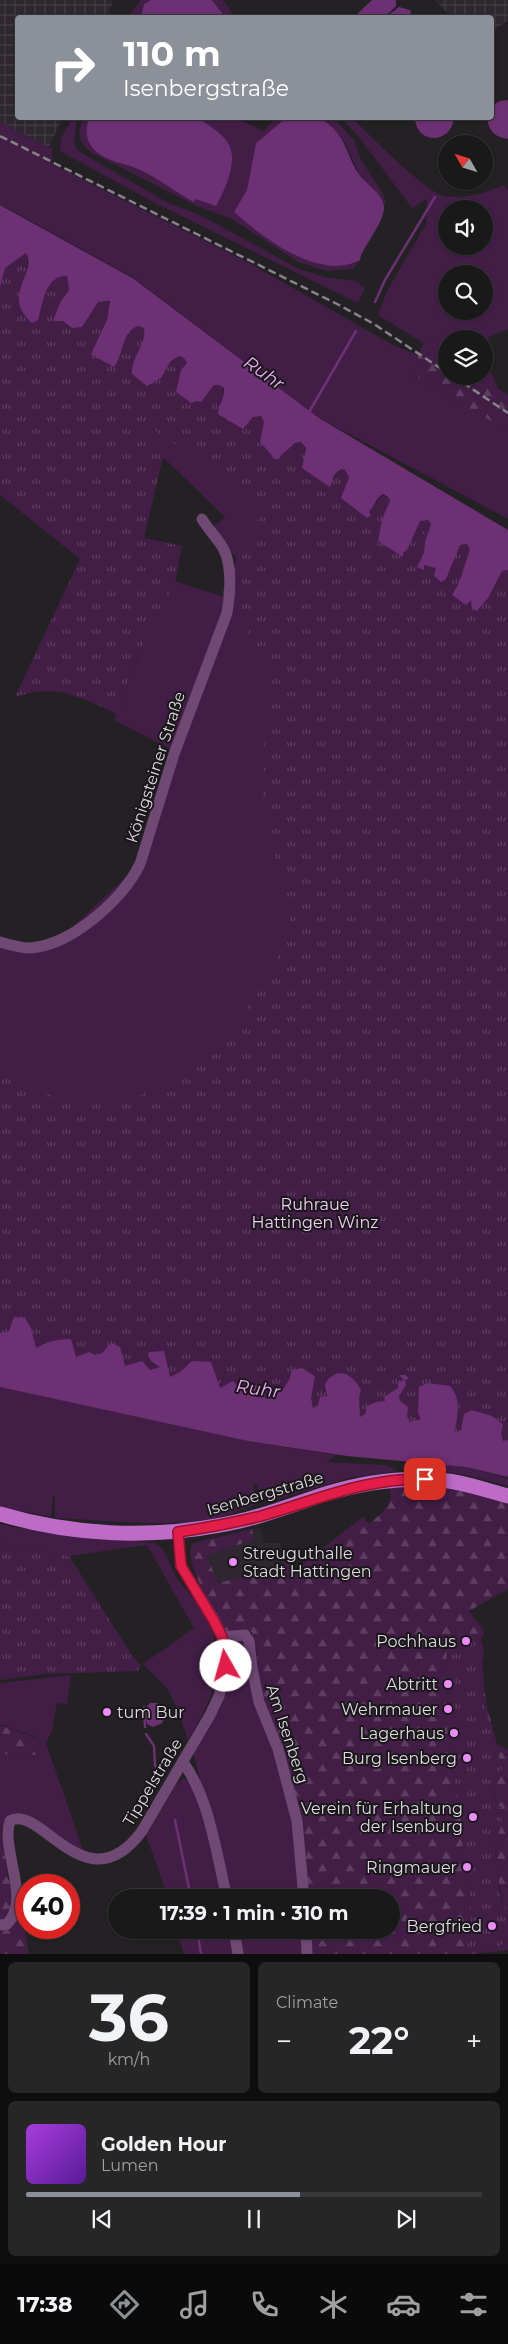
<!DOCTYPE html>
<html lang="en">
<head>
<meta charset="utf-8">
<style>
	:root { --surface:#1a191a; --page:#272627; --text:#f1f3f6; --muted:#9fa0a2; --line:#383839; --accent:#8c9099 }
	body { margin:0; font-family:Montserrat,sans-serif; background:var(--page); color:var(--text); height:100vh; display:flex; flex-direction:column; font-size:19px; white-space:nowrap }
	* { box-sizing:border-box; margin:0 }
	p { font-size:16px; color:var(--muted) }
	.icon { flex:none; width:28px; height:28px; fill:none; stroke:currentColor; stroke-width:2; stroke-linecap:round; stroke-linejoin:round }
	.map { position:relative; height:1954px; overflow:hidden }
	.sheet { display:flex; flex-direction:column; gap:8px; padding:8px; background:#0e0e0e; flex:1 }
	.sheet>* { flex:none }
	.hud { position:absolute; left:15px; top:15px; width:479px; height:105px; border-radius:5px; box-shadow:0 1px 4px #0004,0 0 0 1px var(--line); background:#8c9099; color:#fff; overflow:hidden }
	.needle { width:32px; rotate:309deg }
	.tools { position:absolute; left:438px; top:135px; display:grid; gap:10px }
	.tools a { display:grid; place-items:center; width:55px; height:55px; border-radius:50%; background:var(--surface); box-shadow:0 1px 4px #0004,0 0 0 1px var(--line); font-size:25px }
	.speed { position:absolute; left:15px; top:1874px; display:flex; gap:10px; font-size:25px; font-weight:700; text-align:center }
	.speed>* { display:grid; place-content:center; width:65px; height:65px; border-radius:50%; background:var(--surface); box-shadow:0 1px 4px #0004,0 0 0 1px var(--line); line-height:1 }
	.speed .limit { border:8px solid #d22; background:#fff; color:#111 }
	.pin { position:absolute; display:grid; place-items:center; width:42px; height:42px; color:#fff; margin:-21px; border-radius:10px; box-shadow:0 2px 8px #0006 }
	.me { position:absolute; width:55px; margin:-28px; rotate:353deg; stroke-linejoin:round; filter:drop-shadow(0 0 4px #0008) }
	.turn { display:flex; align-items:center; gap:18px; height:105px; padding:0 25px; font-size:22px }
	.turn .icon { width:65px; height:65px; stroke-width:2.5 }
	.turn b { display:block; font-size:35px; line-height:42px }
	.big { font-size:38px; font-weight:700; line-height:1.1 }
	.sheet .widget { flex:1; display:flex; flex-direction:column; justify-content:center; gap:8px; min-width:0; padding:0 18px; border-radius:8px; background:var(--page) }
	.sheet .dial { align-items:center; gap:0 }
	.dial b { font-size:65px; line-height:1 }
	.song { display:flex; align-items:center; gap:15px }
	.cover { width:60px; height:60px; border-radius:8px; background:linear-gradient(135deg,hsl(280 70% 55%),hsl(270 70% 35%)) }
	.played { height:5px; border-radius:2px; background:linear-gradient(90deg,var(--accent) 60%,var(--line) 60%) }
	.keys { display:flex; justify-content:space-around; direction:ltr }
	.heat { display:flex; justify-content:space-between; align-items:center; font-size:28px; direction:ltr }
	.sheet .tiles { flex:1; display:grid; gap:8px; grid-template-columns:1fr 1fr }
	.widget:last-child { grid-column:span 2 }
	.trip { position:absolute; left:108px; top:1889px; width:292px; height:50px; border-radius:25px; background:var(--surface); box-shadow:0 1px 4px #0004,0 0 0 1px var(--line); font-weight:700; line-height:50px; text-align:center }
	.tab-bar { display:flex; height:80px; justify-content:space-around; align-items:center; background:#0a0a0a; color:var(--muted) }
	.tab-bar .icon { width:35px; height:35px }
	.tab-bar .selected { color:var(--accent) }
	.tab-bar b { font-size:22px; color:var(--text) }
	.map>svg:first-child { display:block }
</style>
</head>
<body>
<div class="map">
<svg width="508" height="1954" viewBox="0 0 508 1954">
	<defs>
		<pattern id="industrial-grid" width="8" height="8" patternUnits="userSpaceOnUse" patternTransform="scale(1.25)"><rect width="8" height="8" fill="#2e272f"/><path d="M0 4h8M4 0v8" fill="none" stroke="#423c43"/></pattern>
		<pattern id="forest-firs" width="22" height="20" patternUnits="userSpaceOnUse" patternTransform="scale(1.25)"><rect width="22" height="20" fill="#421e47"/><path d="M5 1l3.5 6h-7zM16 11l3.5 6h-7z" fill="#5d3e61"/></pattern>
		<pattern id="park-tufts" width="24" height="20" patternUnits="userSpaceOnUse" patternTransform="scale(1.25)"><rect width="24" height="20" fill="#421e47"/><path d="M3 7l-1-3M5 7V3M7 7l1-3M15 17l-1-3M17 17v-4M19 17l1-3" fill="none" stroke="#5d3e61"/></pattern>
	</defs>
	<rect width="100%" height="100%" fill="#232123"/>
	<path fill="#2e272f" d="M 261,1528 L 264,1543 L 280,1543 L 286,1562 L 244,1577 L 218,1584 L 207,1556 L 254,1539 L 252,1529 Z"/>
	<g fill="url(#industrial-grid)">
		<path d="M 0,0 L 112,0 L 113,2 L 107,17 L 18,18 L 18,118 L 62,118 L 49,148 L 0,122 Z"/>
		<path d="M 435,0 L 508,0 L 508,20 L 491,32 L 491,18 L 451,17 Z"/>
	</g>
	<g fill="#421e47" fill-rule="evenodd">
		<path d="M 141,0 L 151,0 L 144,4 L 141,17 L 127,18 Z"/>
		<path d="M 212,0 L 223,0 L 235,17 L 225,17 Z"/>
		<path d="M 73,118 L 77,118 L 74,141 L 77,150 L 170,204 L 198,214 L 299,269 L 324,277 L 356,281 L 365,288 L 358,303 L 159,205 L 60,151 L 61,138 Z"/>
		<path d="M 83,118 L 198,118 L 204,122 C 222,109 245,122 263,131 L 277,118 L 286,118 L 256,143 L 247,190 L 240,204 L 320,265 L 353,264 L 360,260 L 353,269 L 327,271 L 298,262 L 232,219 L 197,206 L 92,153 C 78,142 77,135 83,118 Z"/>
		<path d="M 319,118 L 333,118 L 354,140 L 361,160 L 382,192 L 386,203 L 384,206 L 382,199 L 359,175 L 345,142 Z"/>
		<path d="M 341,118 L 352,118 C 367,132 426,193 444,196 C 467,199 483,194 504,185 L 508,190 L 508,329 L 489,337 L 486,358 L 498,389 L 478,376 L 484,376 L 484,339 L 446,339 L 446,357 L 378,315 L 387,291 L 426,224 L 427,199 L 412,208 L 358,136 ZM 446,209 L 484,209 L 484,246 L 446,246 ZM 446,274 L 484,274 L 484,311 L 446,311 Z"/>
		<path d="M 0,122 L 49,148 L 52,147 L 52,164 L 251,264 L 395,346 L 418,355 L 415,376 L 508,431 L 508,519 L 319,418 L 134,278 L 0,204 Z"/>
		<path d="M 26,253 L 28,256 L 26,269 L 46,293 C 51,282 54,276 67,276 L 69,290 L 60,303 L 92,310 L 98,302 L 110,302 L 107,319 L 123,341 L 132,328 L 138,326 L 144,328 L 145,334 L 132,363 L 171,362 L 179,356 L 184,358 L 187,363 L 182,370 L 208,392 L 214,385 L 219,385 L 223,388 L 224,394 L 243,429 L 254,417 L 260,416 L 265,422 L 294,446 L 295,443 L 301,442 C 309,448 304,459 302,468 L 335,476 L 341,469 L 345,470 L 349,479 L 376,504 L 380,495 L 388,497 L 390,501 L 382,519 L 428,520 L 431,524 L 425,542 L 456,553 L 460,545 L 467,544 L 494,585 L 502,571 L 508,569 L 508,612 L 88,1352 L 76,1357 L 71,1339 L 0,1333 L 0,941 L 21,947 L 58,941 L 134,869 L 172,750 L 114,720 L 168,579 L 231,599 L 238,560 L 211,528 L 225,517 L 165,459 L 141,465 L 5,268 Z"/>
		<path d="M 0,1387 L 253,1442 L 337,1455 L 326,1462 L 386,1465 L 397,1471 L 353,1477 L 274,1500 C 264,1497 258,1494 257,1484 L 253,1485 L 257,1504 C 245,1508 233,1514 221,1517 C 172,1529 105,1520 55,1518 L 55,1496 L 53,1496 L 51,1517 L 0,1507 Z"/>
		<path d="M 411,1461 L 466,1467 L 508,1478 L 508,1486 C 472,1476 440,1467 403,1470 L 402,1466 Z"/>
		<path d="M 0,1524 L 13,1527 L 154,1543 C 169,1550 169,1567 178,1580 C 186,1590 195,1600 202,1610 C 231,1659 215,1696 188,1740 L 176,1706 L 167,1688 L 143,1664 L 194,1628 L 147,1545 L 69,1556 L 0,1543 Z"/>
		<path d="M 239,1639 L 245,1643 L 277,1750 L 293,1819 L 301,1897 L 230,1897 L 193,1752 L 231,1680 L 231,1642 Z"/>
		<path d="M 71,1675 L 67,1704 L 57,1703 L 52,1731 L 46,1743 L 84,1853 L 62,1841 L 38,1820 L 24,1813 L 9,1817 L 3,1833 L 0,1823 L 0,1754 L 40,1755 L 36,1737 L 0,1724 L 0,1683 Z"/>
		<path d="M 183,1778 L 192,1784 L 205,1825 L 221,1897 L 168,1897 L 146,1835 L 175,1786 Z"/>
		<path d="M 177,1930 L 228,1930 L 233,1954 L 184,1954 Z"/>
		<path d="M 238,1930 L 303,1930 L 304,1954 L 242,1954 Z"/>
	</g>
	<g fill="url(#forest-firs)">
		<path d="M 424,343 L 446,357 L 446,376 L 478,376 L 508,395 L 508,431 L 415,376 L 418,355 Z"/>
		<path d="M 388,1485 L 453,1488 L 508,1500 L 508,1589 L 469,1611 L 482,1628 L 484,1634 L 481,1639 L 484,1650 L 482,1661 L 486,1703 L 497,1744 L 508,1750 L 508,1911 L 505,1912 L 496,1868 L 497,1806 L 493,1786 L 501,1768 L 480,1688 L 482,1650 L 483,1649 C 471,1630 468,1630 447,1641 L 446,1702 L 449,1756 L 460,1808 L 463,1848 L 472,1914 L 467,1950 L 498,1947 L 508,1940 L 508,1950 L 472,1954 L 309,1954 L 308,1930 L 391,1930 L 391,1898 L 307,1897 L 299,1819 L 261,1700 L 255,1667 L 257,1653 L 252,1642 L 252,1632 L 227,1633 C 217,1612 181,1563 193,1543 L 252,1529 L 254,1539 L 207,1556 L 218,1583 L 244,1577 L 286,1562 L 296,1569 L 363,1517 L 369,1524 C 381,1514 397,1502 388,1485 Z"/>
		<path d="M 0,1725 L 36,1738 L 40,1755 L 0,1754 Z"/>
		<path d="M 0,1822 L 8,1879 L 24,1891 L 23,1922 L 29,1954 L 0,1954 Z"/>
	</g>
	<g fill="url(#park-tufts)">
		<path d="M 0,252 L 124,328 L 379,505 L 452,549 L 508,580 L 508,1446 L 280,1403 L 91,1358 L 0,1342 L 0,1076 L 56,1097 L 76,1102 L 102,1102 L 139,1096 L 183,1073 L 224,1036 L 252,1002 L 274,967 L 290,927 L 289,905 L 276,863 L 263,806 L 264,746 L 274,695 L 271,676 L 247,630 L 222,593 L 244,543 L 265,509 L 149,426 L 143,440 L 163,457 L 144,538 L 182,546 L 175,582 L 138,656 L 117,714 C 79,697 58,683 15,697 L 80,559 L 0,495 Z"/>
		<path d="M 0,1543 L 69,1556 L 133,1657 L 141,1665 L 138,1671 L 45,1674 L 0,1680 Z"/>
		<path d="M 459,1633 L 470,1634 L 481,1640 L 483,1650 L 480,1688 L 502,1768 L 493,1785 L 497,1786 L 498,1791 L 493,1792 L 497,1806 L 503,1807 L 498,1809 L 503,1824 C 490,1844 497,1874 501,1897 C 502,1902 505,1906 505,1912 L 508,1911 L 508,1940 L 498,1947 L 467,1950 L 472,1913 L 463,1848 L 460,1808 L 449,1756 L 446,1702 L 447,1641 Z"/>
	</g>
	<g fill="#6d3074">
		<path d="M 151,0 L 212,0 L 225,17 L 141,17 L 144,4 Z"/>
		<path d="M 372,0 L 396,0 L 396,6 L 385,17 L 354,17 Z"/>
		<path d="M 399,7 L 410,10 L 412,17 L 386,17 Z"/>
		<path d="M 508,100 L 508,139 L 507,139 C 495,137 489,131 487,119 L 491,118 L 493,105 L 500,101 Z"/>
		<path d="M 89,118 L 198,118 C 206,123 224,135 228,143 C 239,161 225,189 216,206 L 196,199 L 194,202 C 173,191 155,175 133,167 C 119,162 102,160 92,147 C 85,139 86,127 89,118 Z"/>
		<path d="M 286,118 C 295,117 312,114 320,119 C 348,133 346,159 361,177 C 368,185 384,196 384,207 C 385,219 367,243 361,255 L 360,260 C 321,282 263,238 234,212 L 247,190 L 256,143 Z"/>
		<path d="M 415,118 L 454,118 L 454,119 C 450,145 416,144 415,118 Z"/>
		<path d="M 471,136 L 478,138 L 489,148 L 489,162 L 484,170 L 484,144 L 455,144 L 463,137 Z"/>
		<path d="M 0,205 L 134,279 L 319,418 L 508,530 L 508,570 L 502,571 L 488,598 L 477,611 L 472,609 L 471,600 L 466,605 L 452,595 L 459,583 L 470,549 L 467,544 L 460,545 L 446,579 L 441,582 L 434,576 L 436,568 L 424,565 L 424,570 L 417,567 L 424,553 L 425,542 L 431,524 L 428,520 L 420,521 L 407,550 L 403,553 L 403,557 L 378,541 L 382,519 L 390,501 L 388,497 L 383,494 C 376,497 375,506 369,511 L 371,516 L 367,518 L 341,498 L 349,478 L 345,470 L 341,469 L 334,475 L 330,487 L 302,468 L 306,448 L 301,442 L 295,443 L 276,460 L 260,442 L 264,422 L 261,416 L 253,417 L 243,429 L 218,414 C 219,404 225,398 224,388 L 219,385 L 214,385 L 201,402 L 197,401 L 191,403 L 176,392 L 181,370 L 187,363 L 184,358 L 179,356 L 170,362 L 161,378 L 147,386 L 132,374 C 131,358 147,343 144,328 L 138,326 C 121,332 124,354 114,367 L 91,354 L 107,320 L 110,301 L 98,302 L 82,327 L 72,328 L 63,321 L 53,321 L 60,303 L 69,290 L 67,276 C 45,275 43,304 38,320 L 32,323 C 0,295 38,274 26,253 L 5,268 L 0,287 Z"/>
		<path d="M 14,1317 L 25,1318 L 31,1328 L 36,1348 C 47,1342 57,1339 71,1339 L 76,1357 L 89,1352 L 95,1355 L 102,1353 L 111,1343 L 120,1347 L 125,1366 L 142,1361 L 150,1370 L 160,1367 L 151,1361 L 148,1355 L 149,1352 L 164,1351 L 170,1377 L 180,1372 L 192,1361 L 211,1362 L 220,1388 L 233,1381 L 239,1387 L 257,1385 L 263,1388 L 263,1394 L 266,1399 L 282,1391 L 290,1378 L 292,1370 L 302,1368 L 315,1376 L 311,1398 L 313,1408 L 318,1405 L 320,1397 L 327,1396 L 325,1384 C 337,1365 353,1374 361,1390 L 359,1397 L 360,1417 L 365,1414 L 367,1406 L 376,1402 L 385,1401 L 384,1397 L 398,1388 L 398,1383 L 404,1380 L 399,1375 L 405,1375 L 409,1378 L 405,1380 L 406,1385 L 399,1396 L 400,1401 L 408,1407 L 407,1418 L 409,1422 L 421,1419 L 418,1413 L 419,1387 L 428,1383 L 450,1386 C 462,1399 457,1415 455,1432 L 461,1431 L 464,1414 L 471,1410 L 492,1416 L 503,1424 L 501,1434 L 503,1441 L 508,1440 L 508,1477 L 466,1467 L 347,1456 L 248,1441 L 0,1387 L 0,1333 L 9,1331 Z"/>
		<path d="M 150,1703 L 157,1703 L 164,1718 L 162,1723 L 153,1727 L 147,1724 L 144,1710 Z"/>
	</g>
	<g fill="none" stroke-linecap="round" stroke-linejoin="round">
		<g stroke="#6d3074" stroke-width="2.5">
			<path d="M 375,302 L 385,280 L 435,197"/>
			<path d="M 308,414 L 356,331"/>
			<path d="M 144,1707 L 145,1727"/>
			<path d="M 146,1734 L 154,1746 L 155,1766 L 164,1770"/>
			<path d="M 175,1820 L 191,1898"/>
			<path d="M 197,1930 L 201,1954"/>
		</g>
		<g stroke="#704874" stroke-width="11">
			<path d="M 0,942 C 10,945 20,948 30,948 C 72,945 122,900 140,864 L 174,754 L 227,613 C 230,594 233,566 223,548 C 217,538 208,529 202,519"/>
			<path d="M 222,1637 L 245,1635 L 249,1641 L 252,1668 L 259,1702 L 278,1749 L 297,1821 L 304,1898"/>
			<path d="M 183,1762 C 210,1800 216,1853 227,1898"/>
			<path d="M 0,1925 L 7,1924 C 32,1899 0,1849 10,1821 C 40,1802 86,1907 142,1831 L 210,1715 L 219,1696 L 226,1666 L 222,1637 L 215,1621 L 181,1566 L 178,1532"/>
			<path d="M 234,1930 L 238,1954"/>
			<path d="M 306,1930 L 307,1954"/>
		</g>
		<path stroke="#be6bc8" stroke-width="15" d="M 0,1514 C 71,1535 148,1539 221,1525 C 256,1519 289,1506 322,1495 C 363,1482 407,1476 449,1481 C 469,1484 489,1491 508,1496"/>
		<g stroke="#868486" stroke-width="2.5" stroke-dasharray="8 4" stroke-linecap="butt">
			<path d="M 0,136 L 339,305 L 374,324 L 446,372"/>
			<path d="M 453,376 L 508,413"/>
		</g>
	</g>
	<g fill="none" stroke-linecap="round" stroke-linejoin="round">
		<defs>
			<path id="route" d="M 226,1666 L 222,1637 L 214,1621 L 181,1566 L 178,1532 C 206,1528 233,1523 261,1516 C 317,1500 365,1478 425,1479"/>
		</defs>
		<use href="#route" stroke="#92132f" stroke-width="12"/>
		<use href="#route" stroke="#e11d48" stroke-width="9"/>
	</g>
	<g fill="#ed8cf9" stroke="#1a171a" stroke-width="2">
		<circle cx="233" cy="1562" r="5"/>
		<circle cx="466" cy="1641" r="5"/>
		<circle cx="448" cy="1684" r="5"/>
		<circle cx="448" cy="1709" r="5"/>
		<circle cx="107" cy="1712" r="5"/>
		<circle cx="454" cy="1733" r="5"/>
		<circle cx="467" cy="1758" r="5"/>
		<circle cx="473" cy="1817" r="5"/>
		<circle cx="467" cy="1867" r="5"/>
		<circle cx="492" cy="1926" r="5"/>
	</g>
	<g text-anchor="middle" stroke-width="4" stroke-linejoin="round" paint-order="stroke">
		<g font-size="16" fill="#dedcde" stroke="#1a171a">
			<text transform="translate(155 767) rotate(-72)" y="6">Königsteiner Straße</text>
			<text transform="translate(265 1493) rotate(-16)" y="6">Isenbergstraße</text>
			<text transform="translate(288 1734) rotate(72)" y="6">Am Isenberg</text>
			<text transform="translate(152 1782) rotate(-59)" y="6">Tippelstraße</text>
		</g>
		<g font-size="16" fill="#f1cef4" stroke="#1a171a">
			<text x="315" y="1210">Ruhraue<tspan x="315" dy="18">Hattingen Winz</tspan></text>
		</g>
		<g font-size="16" fill="#dedcde" stroke="#1a171a" text-anchor="end">
			<text x="243" y="1559" text-anchor="start">Streuguthalle<tspan x="243" dy="18">Stadt Hattingen</tspan></text>
			<text x="456" y="1647">Pochhaus</text>
			<text x="438" y="1690">Abtritt</text>
			<text x="438" y="1715">Wehrmauer</text>
			<text x="117" y="1718" text-anchor="start">tum Bur</text>
			<text x="444" y="1739">Lagerhaus</text>
			<text x="457" y="1764">Burg Isenberg</text>
			<text x="463" y="1814">Verein für Erhaltung<tspan x="463" dy="18">der Isenburg</tspan></text>
			<text x="457" y="1873">Ringmauer</text>
			<text x="482" y="1932">Bergfried</text>
		</g>
		<g font-size="18" font-style="italic" fill="#eeaaf6" stroke="#1a171a">
			<text transform="translate(264 373) rotate(35)" y="6">Ruhr</text>
			<text transform="translate(258 1389) rotate(8)" y="6">Ruhr</text>
		</g>
	</g>
</svg>
<div class="tools">
<a><svg class="needle" viewBox="-14 -14 28 28"><path d="M0-13l5 13h-10z" fill="#e53935"/><path d="M0 13l5-13h-10z" fill="#9fa0a2"/></svg></a>
<a><svg class="icon" aria-label="sound" viewBox="0 0 24 24"><path d="M4 9h4l5-4v14l-5-4H4zM17 9q2 3 0 6"/></svg></a>
<a><svg class="icon" aria-label="search" viewBox="0 0 24 24"><circle cx="10" cy="10" r="6"/><path d="M15 15l6 6"/></svg></a>
<a><svg class="icon" aria-label="layers" viewBox="0 0 24 24"><path d="M12 4l9 5-9 5-9-5zM3 14l9 5 9-5"/></svg></a>
</div>
<div class="speed"><div class="limit">40</div></div>
<div class="pin" style="left:425px;top:1479px;background:#d93025"><svg class="icon" aria-label="arrive" viewBox="0 0 24 24"><path d="M6 21V4h12l-3 4 3 4H6"/></svg></div>
<svg class="me" style="left:226px;top:1666px" viewBox="-20 -20 40 40"><circle r="19" fill="#fff"/><path d="M0-13L10 11 0 6-10 11z" fill="#e11d48"/></svg>
<div class="trip">17:39 · 1 min · 310 m</div>
<div class="hud">
<div class="turn"><svg class="icon" aria-label="right" viewBox="0 0 24 24"><path d="M7 20v-9h11M14 6l5 5-5 5"/></svg><div><b>110 m</b>Isenbergstraße</div></div>
</div>
</div>
<section class="sheet">
<div class="tiles">
<div class="widget dial"><b>36</b><p>km/h</p></div>
<div class="widget"><p>Climate</p>
<div class="heat"><a>−</a><b class="big">22°</b><a>+</a></div>
</div>
<div class="widget">
<div class="song"><i class="cover"></i><div><b>Golden Hour</b><p>Lumen</p></div></div>
<div class="played"></div>
<div class="keys"><svg class="icon" aria-label="previous" viewBox="0 0 24 24"><path d="M18 5L8 12l10 7zM5 5v14"/></svg><svg class="icon" aria-label="pause" viewBox="0 0 24 24"><path d="M8 5v14M16 5v14"/></svg><svg class="icon" aria-label="next" viewBox="0 0 24 24"><path d="M6 5l10 7-10 7zM19 5v14"/></svg></div>
</div>
</div>
</section>
<nav class="tab-bar">
<b>17:38</b>
<svg class="icon selected" aria-label="directions" viewBox="0 0 24 24"><path d="M12 3l9 9-9 9-9-9zM9 14v-3h6M13 9l2 2-2 2"/></svg>
<svg class="icon" aria-label="music" viewBox="0 0 24 24"><path d="M9 18V5l10-2v13"/><circle cx="6" cy="18" r="3"/><circle cx="16" cy="16" r="3"/></svg>
<svg class="icon" aria-label="phone" viewBox="0 0 24 24"><path d="M5 4h4l2 5-3 2q2 4 5 5l2-3 5 2v4C11 20 4 13 5 4z"/></svg>
<svg class="icon" aria-label="climate" viewBox="0 0 24 24"><path d="M12 3v18M4 7l16 10M4 17L20 7"/></svg>
<svg class="icon" aria-label="car" viewBox="0 0 24 24"><path d="M5 17H2v-5l4-1 3-4h7l3 4 3 1v5h-3M9 17h6M6 11h13"/><circle cx="7" cy="17" r="2"/><circle cx="17" cy="17" r="2"/></svg>
<svg class="icon" aria-label="filters" viewBox="0 0 24 24"><path d="M4 7h16M4 17h16"/><circle cx="9" cy="7" r="2"/><circle cx="15" cy="17" r="2"/></svg>
</nav>
</body>
</html>
